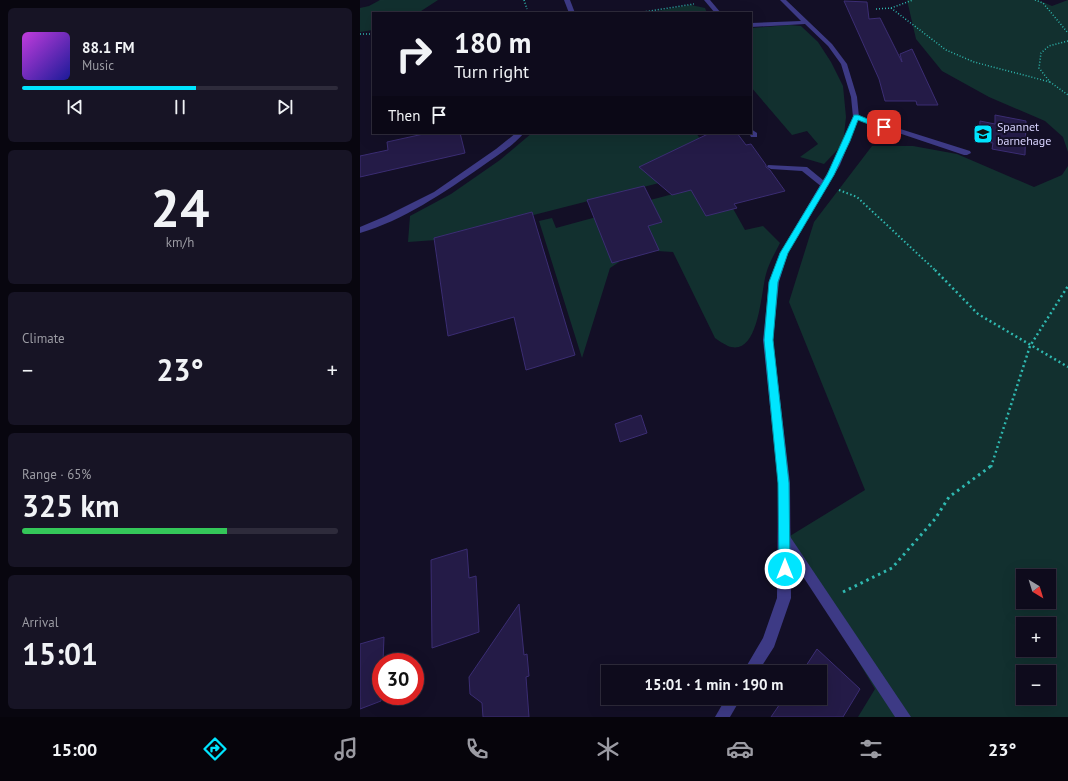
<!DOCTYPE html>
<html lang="en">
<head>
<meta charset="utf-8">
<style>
	:root { --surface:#0e0b1c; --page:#171425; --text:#f1f3f6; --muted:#9b9ba3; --line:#2e2b3b; --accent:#00e5ff }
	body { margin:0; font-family:"PT Sans",sans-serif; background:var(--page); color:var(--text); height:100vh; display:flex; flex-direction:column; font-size:15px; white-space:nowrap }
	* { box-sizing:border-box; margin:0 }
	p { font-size:13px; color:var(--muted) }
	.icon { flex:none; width:22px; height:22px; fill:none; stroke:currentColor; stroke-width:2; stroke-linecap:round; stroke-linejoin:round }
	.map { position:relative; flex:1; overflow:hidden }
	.drawer { display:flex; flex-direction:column; gap:8px; padding:8px; background:#08060f; width:360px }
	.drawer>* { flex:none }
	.hud { position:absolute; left:12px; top:12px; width:380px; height:122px; border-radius:0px; box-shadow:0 4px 16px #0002,0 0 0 1px var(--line); background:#0e0b1c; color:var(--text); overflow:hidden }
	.needle { width:26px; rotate:142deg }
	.tools { position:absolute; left:656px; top:569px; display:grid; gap:8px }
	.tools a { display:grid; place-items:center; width:40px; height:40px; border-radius:0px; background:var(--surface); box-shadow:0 4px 16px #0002,0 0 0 1px var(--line); font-size:20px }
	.speed { position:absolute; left:12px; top:653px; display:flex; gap:8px; font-size:20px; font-weight:700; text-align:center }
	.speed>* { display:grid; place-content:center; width:52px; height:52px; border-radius:50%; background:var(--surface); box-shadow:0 4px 16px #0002,0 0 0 1px var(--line); line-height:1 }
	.speed .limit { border:6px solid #d22; background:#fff; color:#111 }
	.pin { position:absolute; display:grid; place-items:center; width:34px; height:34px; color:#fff; margin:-17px; border-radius:8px; box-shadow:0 2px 6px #0006 }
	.me { position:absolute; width:44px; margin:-22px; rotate:0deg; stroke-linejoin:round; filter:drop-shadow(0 0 3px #0008) }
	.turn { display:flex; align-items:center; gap:14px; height:84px; padding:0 16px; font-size:18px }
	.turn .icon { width:52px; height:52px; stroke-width:2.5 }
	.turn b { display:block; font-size:28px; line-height:34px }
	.then { display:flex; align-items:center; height:38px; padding:0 16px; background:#0003; gap:8px; font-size:15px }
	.big { font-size:30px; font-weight:700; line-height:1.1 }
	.drawer .tile { flex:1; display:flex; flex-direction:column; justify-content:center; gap:6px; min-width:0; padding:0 14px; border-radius:6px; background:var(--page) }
	.drawer .dial { align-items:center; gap:0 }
	.dial b { font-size:52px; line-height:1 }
	.song { display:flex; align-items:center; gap:12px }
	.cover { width:48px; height:48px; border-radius:6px; background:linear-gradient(135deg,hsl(290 70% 55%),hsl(240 70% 35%)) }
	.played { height:4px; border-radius:2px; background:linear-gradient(90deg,var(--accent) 55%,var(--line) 55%) }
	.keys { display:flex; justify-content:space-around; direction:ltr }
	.heat { display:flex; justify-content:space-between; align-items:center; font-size:22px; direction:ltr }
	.charge { height:6px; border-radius:3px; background:linear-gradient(90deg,#34c759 65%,var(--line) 0) }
	.trip { position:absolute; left:241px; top:665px; width:226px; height:40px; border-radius:0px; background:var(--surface); box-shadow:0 4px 16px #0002,0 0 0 1px var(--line); font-weight:700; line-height:40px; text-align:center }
	.tab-bar { display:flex; height:64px; justify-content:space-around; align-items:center; background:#06040b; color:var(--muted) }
	.tab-bar .icon { width:28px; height:28px }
	.tab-bar .on { color:var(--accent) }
	.tab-bar b { font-size:18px; color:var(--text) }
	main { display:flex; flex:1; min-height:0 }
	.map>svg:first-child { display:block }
</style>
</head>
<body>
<main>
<section class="drawer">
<div class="tile">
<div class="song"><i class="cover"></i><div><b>88.1 FM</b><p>Music</p></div></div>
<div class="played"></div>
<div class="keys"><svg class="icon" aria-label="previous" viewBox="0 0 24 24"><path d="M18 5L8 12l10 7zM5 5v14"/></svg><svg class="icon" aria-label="pause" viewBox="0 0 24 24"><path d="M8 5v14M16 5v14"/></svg><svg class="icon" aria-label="next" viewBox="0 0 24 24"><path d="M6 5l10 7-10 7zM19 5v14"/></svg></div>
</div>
<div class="tile dial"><b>24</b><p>km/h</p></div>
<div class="tile"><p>Climate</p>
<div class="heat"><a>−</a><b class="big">23°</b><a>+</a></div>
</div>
<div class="tile"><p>Range · 65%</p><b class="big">325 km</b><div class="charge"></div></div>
<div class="tile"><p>Arrival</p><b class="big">15:01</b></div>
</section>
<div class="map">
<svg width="708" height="717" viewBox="0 0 708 717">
	<rect width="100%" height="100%" fill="#130f26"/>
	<g fill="#12302f" fill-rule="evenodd">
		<path d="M 20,0 L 78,0 L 58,13 L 13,13 L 13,30 L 0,32 L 0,8 L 9,6 Z"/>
		<path d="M 547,0 L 678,0 L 692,6 L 708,0 L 708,152 L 703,137 L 685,121 L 629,97 L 582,71 L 556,39 Z"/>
		<path d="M 331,5 L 345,8 L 347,13 L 285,13 Z"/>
		<path d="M 429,25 L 441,26 L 458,42 L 471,62 L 483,86 L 486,117 L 483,144 L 464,164 L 440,157 L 458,144 L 447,131 L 432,135 L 391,87 L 391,28 Z"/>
		<path d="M 172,133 L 336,133 L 341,140 L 299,183 L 76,240 L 48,242 L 50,216 L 91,194 L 140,160 Z"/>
		<path d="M 512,146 L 553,146 L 597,154 L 674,187 L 702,175 L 708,166 L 708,717 L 498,717 L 515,689 L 425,539 L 505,490 L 429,302 L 454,222 ZM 663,576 L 689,576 L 689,602 L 663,602 ZM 663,624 L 689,624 L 689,650 L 663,650 ZM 663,672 L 689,672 L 689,698 L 663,698 Z"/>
		<path d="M 336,188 L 371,205 L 385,230 L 403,226 L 420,243 C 415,253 409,263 406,274 C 401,291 399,358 368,346 C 364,344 359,341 355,338 L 313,252 L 297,251 L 275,204 Z"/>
		<path d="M 240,216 L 259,262 L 250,268 L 222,358 L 179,221 L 192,218 L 196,228 Z"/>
	</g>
	<g fill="#241b47" stroke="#3b2d73">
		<path d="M 484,1 L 507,2 L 509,19 L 520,18 L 542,62 L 540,54 L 552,49 L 578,105 L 557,105 L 556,101 L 525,101 L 519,79 Z"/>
		<path d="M 635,115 L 666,121 L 665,155 L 632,149 L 633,143 L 619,141 L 620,121 L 635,124 Z"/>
		<path d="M 68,133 L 100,133 L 105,153 L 0,177 L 0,156 L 28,150 L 27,142 Z"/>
		<path d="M 350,133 L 377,133 L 386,145 L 391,144 L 406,165 L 406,167 L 410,170 L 425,191 L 374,204 L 377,208 L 346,216 L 331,190 L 312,195 L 279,167 Z"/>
		<path d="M 284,186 L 302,222 L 288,226 L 299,250 L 252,263 L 227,200 Z"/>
		<path d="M 172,212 L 215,355 L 166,370 L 154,317 L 88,336 L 74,238 Z"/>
		<path d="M 281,415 L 287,433 L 260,442 L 255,424 Z"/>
		<path d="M 107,549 L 109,578 L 116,576 L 119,632 L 72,648 L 71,560 Z"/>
		<path d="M 159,604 L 164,655 L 167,654 L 169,676 L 166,677 L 169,717 L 123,717 L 122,703 L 110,694 L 109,677 Z"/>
		<path d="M 24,637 L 23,662 L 21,662 L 21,701 L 0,709 L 0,644 Z"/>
		<path d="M 457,649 L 500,689 L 483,717 L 411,717 L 424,698 L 460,698 L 460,672 L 442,672 Z"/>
	</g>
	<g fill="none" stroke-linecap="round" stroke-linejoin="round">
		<g stroke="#2fb8b0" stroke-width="1.5" stroke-dasharray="1 2" stroke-linecap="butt">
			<path d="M 164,0 L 167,9"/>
			<path d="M 675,0 L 683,3 L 708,33"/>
			<path d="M 531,8 L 586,50 L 614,62 L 690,82"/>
			<path d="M 516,9 L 531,8 L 553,0"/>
			<path d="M 277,13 L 334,4"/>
			<path d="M 0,34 L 13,34"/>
			<path d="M 708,41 L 689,46 L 681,53 L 679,68 L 690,82 L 708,95"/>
		</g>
		<path stroke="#2fb8b0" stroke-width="2" stroke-dasharray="1.5 2.5" stroke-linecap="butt" d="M 479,190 L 497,197 L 576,271"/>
		<g stroke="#2fb8b0" stroke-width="2.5" stroke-dasharray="2 3" stroke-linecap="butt">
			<path d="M 575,270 L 618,314 L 708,367"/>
			<path d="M 631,467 L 670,346 L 708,286"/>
		</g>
		<path stroke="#2fb8b0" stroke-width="3" stroke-dasharray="2.5 4" stroke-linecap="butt" d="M 483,592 L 532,568 L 575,519 L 589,497 L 631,466"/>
		<g fill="#3d3a85" fill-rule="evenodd">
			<path d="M 496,115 L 610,151 L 611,153 L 607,155 L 604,155 L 494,118 L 494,116 Z"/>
			<path d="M 391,129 L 397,133 L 397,137 L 391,137 L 389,133 L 391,133 Z"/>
			<path d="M 408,165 L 447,167 L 469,185 L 465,187 L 462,187 L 442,171 L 411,169 L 407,167 Z"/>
			<path d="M 425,533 L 429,535 L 551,717 L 535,717 L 421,543 L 419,539 L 421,535 Z"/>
		</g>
		<g fill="#3d3a85" fill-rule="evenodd">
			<path d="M 204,0 L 210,0 L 215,13 L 209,13 Z"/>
			<path d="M 344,0 L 350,0 L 361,13 L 355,13 Z"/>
			<path d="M 420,0 L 426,0 L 472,44 L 487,64 L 497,97 L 499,117 L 480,165 L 428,253 L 419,282 L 413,340 L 430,483 L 431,598 L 414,647 L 398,672 L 383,672 L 403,638 L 417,598 L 418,483 L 403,340 L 409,282 L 420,253 L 472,165 L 493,117 L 491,97 L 481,64 L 468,46 L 445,24 L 391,27 L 391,23 L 441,21 Z"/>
			<path d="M 156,133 L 164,133 C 152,147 135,157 121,167 C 85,192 42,221 0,233 L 0,227 L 26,216 L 74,192 L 136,149 Z"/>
			<path d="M 366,698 L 381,698 L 370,717 L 355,717 Z"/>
		</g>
	</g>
	<path fill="#00e5ff" stroke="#0095a6" d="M 494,115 L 498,115 L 527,127 L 521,129 L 498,120 L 490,141 L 474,175 L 428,253 L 418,282 L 413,340 L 429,483 L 430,569 L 429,573 L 425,574 L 421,573 L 419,569 L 418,483 L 404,340 L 409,282 L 420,253 L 467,175 Z"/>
	<defs>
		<symbol id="school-square" viewBox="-11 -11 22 22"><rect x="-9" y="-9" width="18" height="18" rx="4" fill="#00e5ff" stroke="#130f26"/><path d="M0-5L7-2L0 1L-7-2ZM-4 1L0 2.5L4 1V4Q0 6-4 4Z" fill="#111"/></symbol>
	</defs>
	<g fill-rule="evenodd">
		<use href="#school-square" x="612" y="123" width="22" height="22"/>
	</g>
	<g text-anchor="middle" stroke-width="4" stroke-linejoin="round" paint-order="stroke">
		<g font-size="12" fill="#d9d4ff" stroke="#130f26" text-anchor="start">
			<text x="637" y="131">Spannet<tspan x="637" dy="14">barnehage</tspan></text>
		</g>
	</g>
</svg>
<div class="tools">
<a><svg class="needle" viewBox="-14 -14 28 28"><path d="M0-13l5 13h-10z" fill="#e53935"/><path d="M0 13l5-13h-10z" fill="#9b9ba3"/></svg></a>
<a>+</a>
<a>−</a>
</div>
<div class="speed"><div class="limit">30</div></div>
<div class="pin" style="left:524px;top:127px;background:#d93025"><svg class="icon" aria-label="arrive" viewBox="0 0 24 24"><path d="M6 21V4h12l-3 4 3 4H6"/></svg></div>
<svg class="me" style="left:425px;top:569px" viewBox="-20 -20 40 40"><circle r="17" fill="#00e5ff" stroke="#fff" stroke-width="3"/><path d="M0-11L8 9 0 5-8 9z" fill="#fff"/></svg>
<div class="trip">15:01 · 1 min · 190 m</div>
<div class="hud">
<div class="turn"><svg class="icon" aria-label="right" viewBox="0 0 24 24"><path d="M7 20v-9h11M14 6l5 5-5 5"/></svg><div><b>180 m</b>Turn right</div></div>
<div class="then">Then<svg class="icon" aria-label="arrive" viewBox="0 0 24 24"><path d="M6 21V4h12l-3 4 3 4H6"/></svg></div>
</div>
</div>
</main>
<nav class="tab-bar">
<b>15:00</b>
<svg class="icon on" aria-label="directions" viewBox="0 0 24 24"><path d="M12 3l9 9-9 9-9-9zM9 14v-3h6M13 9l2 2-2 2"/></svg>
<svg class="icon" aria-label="music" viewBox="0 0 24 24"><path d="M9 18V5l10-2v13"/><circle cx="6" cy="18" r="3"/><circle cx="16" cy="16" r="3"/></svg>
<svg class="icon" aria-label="phone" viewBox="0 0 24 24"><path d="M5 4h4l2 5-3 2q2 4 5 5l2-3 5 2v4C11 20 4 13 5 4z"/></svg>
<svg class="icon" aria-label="climate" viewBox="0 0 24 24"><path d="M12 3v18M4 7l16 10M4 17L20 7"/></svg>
<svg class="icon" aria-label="car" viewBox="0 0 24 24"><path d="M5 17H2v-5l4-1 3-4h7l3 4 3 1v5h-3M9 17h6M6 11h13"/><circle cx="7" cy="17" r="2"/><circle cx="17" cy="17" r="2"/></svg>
<svg class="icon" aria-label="filters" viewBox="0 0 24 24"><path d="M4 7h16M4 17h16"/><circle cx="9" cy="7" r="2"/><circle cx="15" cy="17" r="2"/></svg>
<b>23°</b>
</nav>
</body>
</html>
